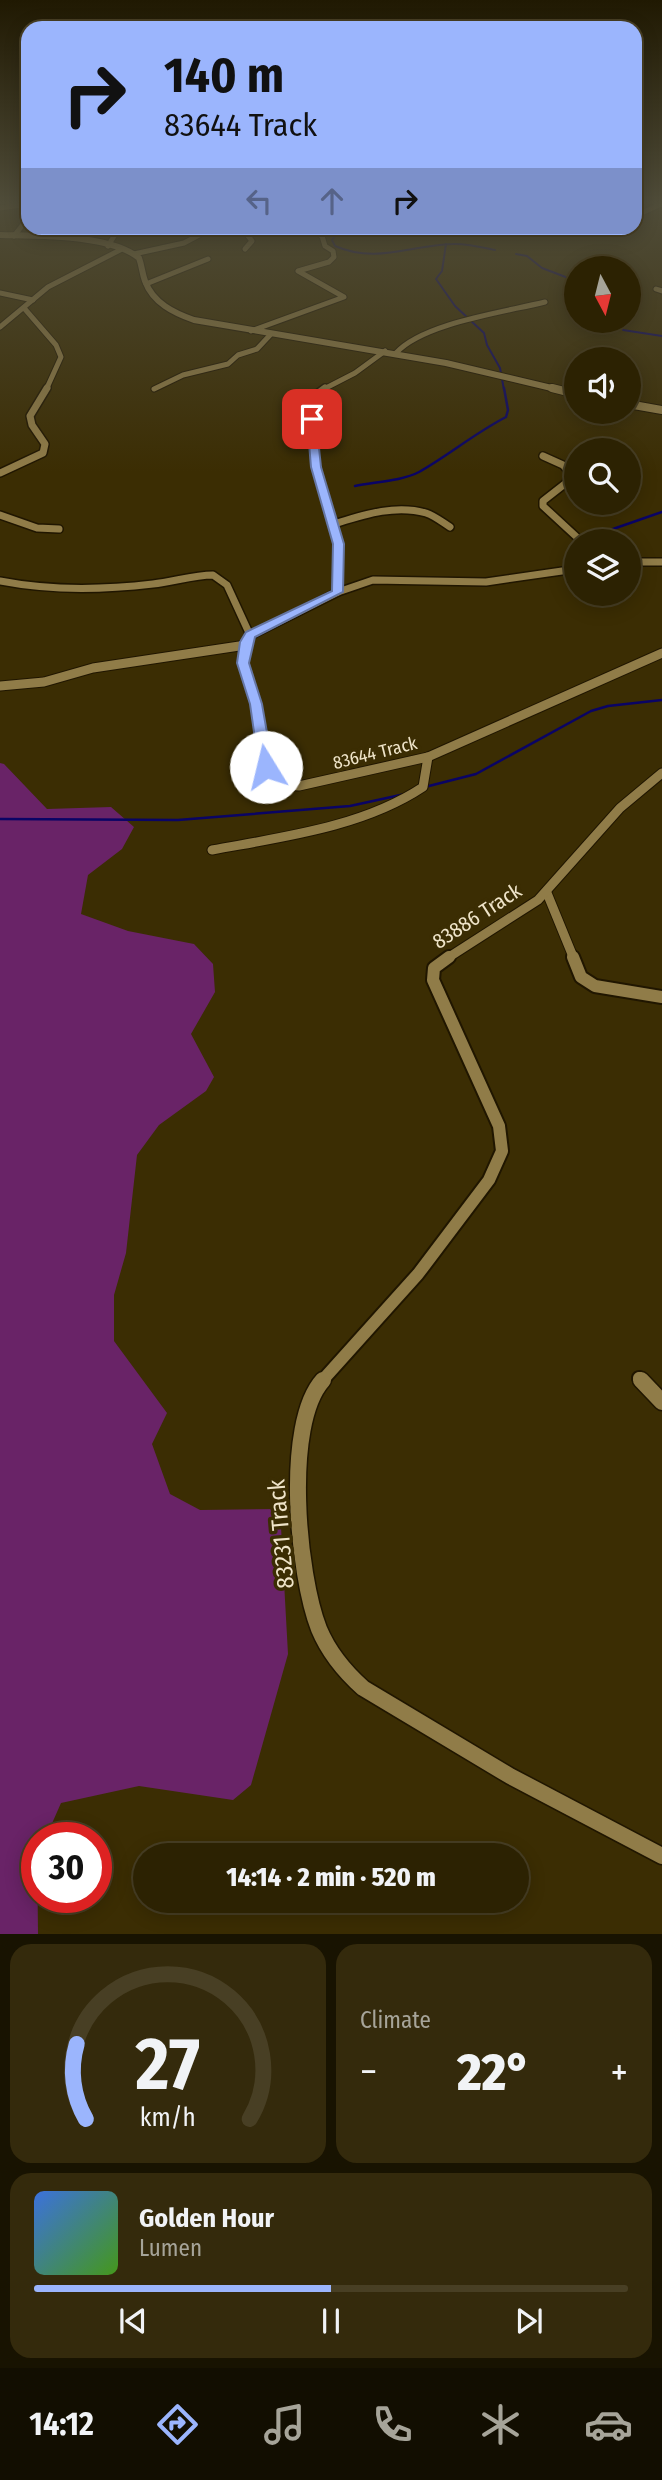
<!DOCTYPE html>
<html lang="en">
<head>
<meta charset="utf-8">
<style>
	:root { --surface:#2c2202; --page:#342a0c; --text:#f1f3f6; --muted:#a6a499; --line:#483f24; --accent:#9bb5fd }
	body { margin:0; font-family:"Fira Sans Condensed",sans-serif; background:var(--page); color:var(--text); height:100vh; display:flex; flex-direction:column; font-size:26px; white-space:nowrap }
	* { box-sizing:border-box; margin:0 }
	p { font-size:23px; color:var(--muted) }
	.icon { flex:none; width:38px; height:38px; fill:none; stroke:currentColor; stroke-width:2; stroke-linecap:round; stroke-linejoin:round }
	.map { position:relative; height:1934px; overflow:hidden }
	.sheet { display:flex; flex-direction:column; gap:10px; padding:10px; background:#181301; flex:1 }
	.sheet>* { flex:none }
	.banner { position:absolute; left:21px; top:21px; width:621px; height:214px; border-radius:21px; box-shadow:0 4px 18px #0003,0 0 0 2px var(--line); background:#9bb5fd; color:#111; overflow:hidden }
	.needle { width:46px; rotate:173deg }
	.tools { position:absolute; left:564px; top:256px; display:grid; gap:14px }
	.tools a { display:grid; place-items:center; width:77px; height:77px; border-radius:50%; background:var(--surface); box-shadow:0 4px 18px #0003,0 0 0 2px var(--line); font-size:35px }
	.speed { position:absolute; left:21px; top:1822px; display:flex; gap:14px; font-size:35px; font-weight:700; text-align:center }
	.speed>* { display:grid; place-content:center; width:91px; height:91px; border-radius:50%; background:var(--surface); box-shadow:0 4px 18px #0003,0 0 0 2px var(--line); line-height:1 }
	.speed .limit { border:10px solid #d22; background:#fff; color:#111 }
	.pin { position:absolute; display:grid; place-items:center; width:60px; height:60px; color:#fff; margin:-30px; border-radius:14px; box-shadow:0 4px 10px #0006 }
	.me { position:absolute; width:77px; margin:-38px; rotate:351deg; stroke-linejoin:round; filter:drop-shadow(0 0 5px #0008) }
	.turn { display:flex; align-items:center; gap:24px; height:147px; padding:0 28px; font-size:32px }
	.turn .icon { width:91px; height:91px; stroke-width:2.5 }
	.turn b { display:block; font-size:49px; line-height:60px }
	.lanes { display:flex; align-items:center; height:66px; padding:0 28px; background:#0003; justify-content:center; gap:35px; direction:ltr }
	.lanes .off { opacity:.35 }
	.big { font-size:52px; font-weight:800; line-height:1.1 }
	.sheet .tile { flex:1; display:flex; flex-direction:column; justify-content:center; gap:10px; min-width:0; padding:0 24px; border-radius:21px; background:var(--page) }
	.sheet .dial { align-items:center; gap:0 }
	.dial svg { height:182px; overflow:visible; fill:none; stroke:var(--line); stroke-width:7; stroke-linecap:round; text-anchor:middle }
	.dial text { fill:var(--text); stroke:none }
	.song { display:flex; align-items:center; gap:21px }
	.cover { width:84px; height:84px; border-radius:10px; background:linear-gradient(135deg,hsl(220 70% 55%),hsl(100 70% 35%)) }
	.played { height:7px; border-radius:4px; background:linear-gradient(90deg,var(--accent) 50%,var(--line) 50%) }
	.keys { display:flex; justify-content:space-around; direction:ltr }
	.heat { display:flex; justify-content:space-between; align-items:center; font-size:38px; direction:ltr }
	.sheet .tiles { flex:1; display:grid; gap:10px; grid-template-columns:1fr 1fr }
	.tile:last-child { grid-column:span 2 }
	.trip { position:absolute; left:133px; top:1843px; width:396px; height:70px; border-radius:35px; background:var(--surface); box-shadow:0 4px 18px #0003,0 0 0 2px var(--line); font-weight:800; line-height:70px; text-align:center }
	.tab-bar { display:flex; height:112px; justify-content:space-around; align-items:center; background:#120e01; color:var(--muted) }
	.tab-bar .icon { width:49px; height:49px }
	.tab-bar .on { color:var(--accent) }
	.tab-bar b { font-size:32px; color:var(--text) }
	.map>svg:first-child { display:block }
</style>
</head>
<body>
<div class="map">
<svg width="662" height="1934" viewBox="0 0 662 1934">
	<rect width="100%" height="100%" fill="#3b2d03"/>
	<path fill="#692367" d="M 0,763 L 4,764 L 47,809 L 111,807 L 134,827 L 122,849 L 88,875 L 81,914 L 128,931 L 194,944 L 213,964 L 215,992 L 191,1034 L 214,1077 L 206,1091 L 159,1125 L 137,1155 L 126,1253 L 114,1295 L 114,1341 L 167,1413 L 152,1444 L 170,1494 L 200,1510 L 280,1509 L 288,1654 L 251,1785 L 233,1800 L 139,1786 L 61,1803 L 46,1837 L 37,1838 L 38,1934 L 0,1934 Z"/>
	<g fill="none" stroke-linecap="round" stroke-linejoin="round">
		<g stroke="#0a0465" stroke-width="2">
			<path d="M 320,228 L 322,232 L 335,236 L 332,240 L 335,246 C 376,264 411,245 452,244 C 466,243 481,247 495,250"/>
			<path d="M 446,244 L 442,271 L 436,279 L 455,306 L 484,333 L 487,345 L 500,368 L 504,390"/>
			<path d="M 516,254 L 527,256 L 542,268 L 576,281"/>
			<path d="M 622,320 L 623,330 L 662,336"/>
		</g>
		<g stroke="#0a0465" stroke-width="2.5">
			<path d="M 355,486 C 374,482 402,481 419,472 C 449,455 475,433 506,417 L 508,410 L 504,388"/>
			<path d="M 613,529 L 662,512"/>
			<path d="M 425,787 L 476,774 L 591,711 L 608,706 L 662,700"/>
			<path d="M 0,819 L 178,820 L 350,806 L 405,794"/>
		</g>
		<defs>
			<g id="minor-far4">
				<path d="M 0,208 L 28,204"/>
				<path d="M 635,216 L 661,204"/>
				<path d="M 242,228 L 252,241 L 245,249"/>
				<path d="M 491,228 L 504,230"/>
				<path d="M 14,236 L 28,218"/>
				<path d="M 108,246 L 119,228"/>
				<path d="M 134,254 L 184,243 L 201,234"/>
				<path d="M 146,284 L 208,259"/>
				<path d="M 656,289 L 662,291"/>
				<path d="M 0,293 L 33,300"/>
				<path d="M 24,308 L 56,345 L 61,357 L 46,390"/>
				<path d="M 0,327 L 48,287 L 122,249"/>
				<path d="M 251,331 L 344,297 L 298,271 L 329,262 L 334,257 L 333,251 L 325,246 L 322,236 L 309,228"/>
				<path d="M 396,353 C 423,323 505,312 545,302"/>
				<path d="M 154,389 L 183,375 L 228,364 L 238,355 L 257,349 L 271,334"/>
				<path d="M 322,390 L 355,373 L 385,351"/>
			</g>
			<g id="minor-far3">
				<path d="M 325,388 L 309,400 L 316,467 L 339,544 L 338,592"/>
				<path d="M 543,456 L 563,465 L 569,472 L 566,483 L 543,501 L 543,506 L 581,541"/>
				<path d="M 0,473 L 43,453 L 45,444 L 32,425 L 30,416 L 47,388"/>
				<path d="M 0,515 L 37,528 L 59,529"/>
				<path d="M 334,524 C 363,515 395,504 426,513 C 435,516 442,522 450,527"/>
				<path d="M 628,562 L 662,562"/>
				<path d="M 0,581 C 51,591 102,590 153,584 C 173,582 193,575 213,575 L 227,585 L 250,635"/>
				<path d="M 250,636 L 338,592 L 373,580 L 486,582 L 576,569"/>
			</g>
			<g id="minor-far2">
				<path d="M 251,635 L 243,663 L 256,704 L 269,775 L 282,785 L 299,786 L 428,757 L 662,653"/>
				<path d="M 0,686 L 44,682 L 93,668 L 246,645"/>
				<path d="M 212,850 C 282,837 363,827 423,787 L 428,757"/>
				<path d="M 547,893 L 574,959"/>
				<path d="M 446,959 L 538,900 L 620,808 L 662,773"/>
			</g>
			<g id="minor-far1">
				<path d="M 573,957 L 581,977 L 595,986 L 662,997"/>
				<path d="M 639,1378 L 642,1382"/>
				<path d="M 321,1382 L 418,1274 L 489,1180 L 502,1151 L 499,1126 L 433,980 L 434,968 L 449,957"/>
			</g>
			<g id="minor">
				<path d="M 323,1380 C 283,1424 298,1576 319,1629 C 329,1653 344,1671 363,1688 L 510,1776 L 662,1856"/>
				<path d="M 641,1380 L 662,1402"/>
			</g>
			<path id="tertiary-far1" d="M 0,235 C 37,236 110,234 139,258 C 142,266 142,273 145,281 C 153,303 174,313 194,320 L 446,363 L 560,390"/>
			<g id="tertiary">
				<path d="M 552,388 L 576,394"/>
				<path d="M 628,404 L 662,410"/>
			</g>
			<path id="secondary" d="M 649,201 L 662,203 L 662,207 L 650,202 Z"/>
		</defs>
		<use href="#minor-far4" stroke="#201600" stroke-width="7"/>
		<use href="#minor-far3" stroke="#201600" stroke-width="10"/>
		<use href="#minor-far2" stroke="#201600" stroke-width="11"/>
		<use href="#minor-far1" stroke="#201600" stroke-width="16"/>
		<use href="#minor" stroke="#201600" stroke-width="19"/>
		<use href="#tertiary-far1" stroke="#201600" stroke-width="8"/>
		<use href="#tertiary" stroke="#201600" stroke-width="10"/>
		<use href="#secondary" stroke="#201600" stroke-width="4"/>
		<use href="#minor-far4" stroke="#907c48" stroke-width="5"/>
		<use href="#minor-far3" stroke="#907c48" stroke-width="7"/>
		<use href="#minor-far2" stroke="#907c48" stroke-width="9"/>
		<use href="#minor-far1" stroke="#907c48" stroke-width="12"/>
		<use href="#minor" stroke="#907c48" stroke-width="16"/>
		<use href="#tertiary-far1" stroke="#907c48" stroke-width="6"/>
		<use href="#tertiary" stroke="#907c48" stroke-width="8"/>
		<use href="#secondary" fill="#7e9755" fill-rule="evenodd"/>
	</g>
	<linearGradient id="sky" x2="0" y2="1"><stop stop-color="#201902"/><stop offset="0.43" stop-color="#4f4c39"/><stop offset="1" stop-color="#4f4c39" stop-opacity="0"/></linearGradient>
	<rect width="662" height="472" fill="url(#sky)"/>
	<path fill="#9bb5fd" stroke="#6576a4" stroke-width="2" d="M 312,416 L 316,419 L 321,467 L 344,544 L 343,592 L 255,637 L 249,663 L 262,704 L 273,767 L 266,772 L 259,767 L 250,704 L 237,663 L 240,642 L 246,632 L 332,591 L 333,544 L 311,467 L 307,419 Z"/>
	<g text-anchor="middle" stroke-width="7" stroke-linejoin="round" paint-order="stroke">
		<g font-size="18" fill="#efe4c9" stroke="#3b2d03">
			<text transform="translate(375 753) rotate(-14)" y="6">83644 Track</text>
		</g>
		<g font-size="21" fill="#efe4c9" stroke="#3b2d03">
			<text transform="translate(477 916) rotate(-33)" y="7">83886 Track</text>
		</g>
		<g font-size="24" fill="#efe4c9" stroke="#3b2d03">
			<text transform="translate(281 1534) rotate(-95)" y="8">83231 Track</text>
		</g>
	</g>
</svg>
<div class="tools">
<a><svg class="needle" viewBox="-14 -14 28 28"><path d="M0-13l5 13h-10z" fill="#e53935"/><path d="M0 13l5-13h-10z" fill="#a6a499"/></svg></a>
<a><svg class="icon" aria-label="sound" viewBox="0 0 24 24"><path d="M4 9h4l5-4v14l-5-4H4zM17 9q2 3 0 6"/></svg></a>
<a><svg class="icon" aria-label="search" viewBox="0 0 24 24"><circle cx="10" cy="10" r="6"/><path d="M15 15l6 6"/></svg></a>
<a><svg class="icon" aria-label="layers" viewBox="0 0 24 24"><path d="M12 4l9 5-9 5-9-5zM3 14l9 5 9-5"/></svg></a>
</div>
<div class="speed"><div class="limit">30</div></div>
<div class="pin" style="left:312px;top:419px;background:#d93025"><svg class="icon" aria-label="arrive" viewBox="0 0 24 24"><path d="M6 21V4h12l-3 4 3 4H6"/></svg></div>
<svg class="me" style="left:266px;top:767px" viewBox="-20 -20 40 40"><circle r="19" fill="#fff"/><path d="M0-13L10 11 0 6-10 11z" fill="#9bb5fd"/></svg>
<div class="trip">14:14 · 2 min · 520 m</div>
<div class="banner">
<div class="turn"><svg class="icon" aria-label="right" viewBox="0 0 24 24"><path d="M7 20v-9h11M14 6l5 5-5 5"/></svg><div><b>140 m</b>83644 Track</div></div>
<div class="lanes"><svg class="icon off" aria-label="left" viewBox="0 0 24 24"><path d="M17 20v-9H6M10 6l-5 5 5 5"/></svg><svg class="icon off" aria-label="ahead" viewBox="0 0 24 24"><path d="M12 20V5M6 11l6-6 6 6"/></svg><svg class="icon" aria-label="right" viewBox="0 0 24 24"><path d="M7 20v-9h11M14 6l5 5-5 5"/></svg></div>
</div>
</div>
<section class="sheet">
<div class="tiles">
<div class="tile dial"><svg viewBox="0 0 100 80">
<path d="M14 69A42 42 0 1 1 86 69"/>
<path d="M14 69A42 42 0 0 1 10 36" stroke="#9bb5fd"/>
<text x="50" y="56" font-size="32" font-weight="700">27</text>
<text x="50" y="72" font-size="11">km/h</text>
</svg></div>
<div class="tile"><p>Climate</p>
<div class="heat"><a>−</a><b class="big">22°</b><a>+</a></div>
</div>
<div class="tile">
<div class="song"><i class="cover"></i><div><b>Golden Hour</b><p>Lumen</p></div></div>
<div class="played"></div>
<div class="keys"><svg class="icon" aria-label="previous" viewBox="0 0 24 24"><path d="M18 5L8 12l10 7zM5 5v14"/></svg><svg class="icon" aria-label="pause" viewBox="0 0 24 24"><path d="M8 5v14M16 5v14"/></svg><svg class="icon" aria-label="next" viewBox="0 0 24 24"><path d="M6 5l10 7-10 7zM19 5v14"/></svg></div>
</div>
</div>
</section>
<nav class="tab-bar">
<b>14:12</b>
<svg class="icon on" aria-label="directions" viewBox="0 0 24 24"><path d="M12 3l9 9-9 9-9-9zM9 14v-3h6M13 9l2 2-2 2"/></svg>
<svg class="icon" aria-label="music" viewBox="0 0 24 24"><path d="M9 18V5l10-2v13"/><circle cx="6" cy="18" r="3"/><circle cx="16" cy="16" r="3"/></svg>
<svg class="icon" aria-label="phone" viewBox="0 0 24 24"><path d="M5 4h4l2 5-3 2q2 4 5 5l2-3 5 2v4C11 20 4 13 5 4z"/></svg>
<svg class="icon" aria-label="climate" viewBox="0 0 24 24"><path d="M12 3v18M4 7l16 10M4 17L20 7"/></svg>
<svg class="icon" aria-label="car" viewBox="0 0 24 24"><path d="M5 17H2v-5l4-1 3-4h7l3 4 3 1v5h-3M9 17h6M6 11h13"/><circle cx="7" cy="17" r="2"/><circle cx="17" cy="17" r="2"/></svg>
</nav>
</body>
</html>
